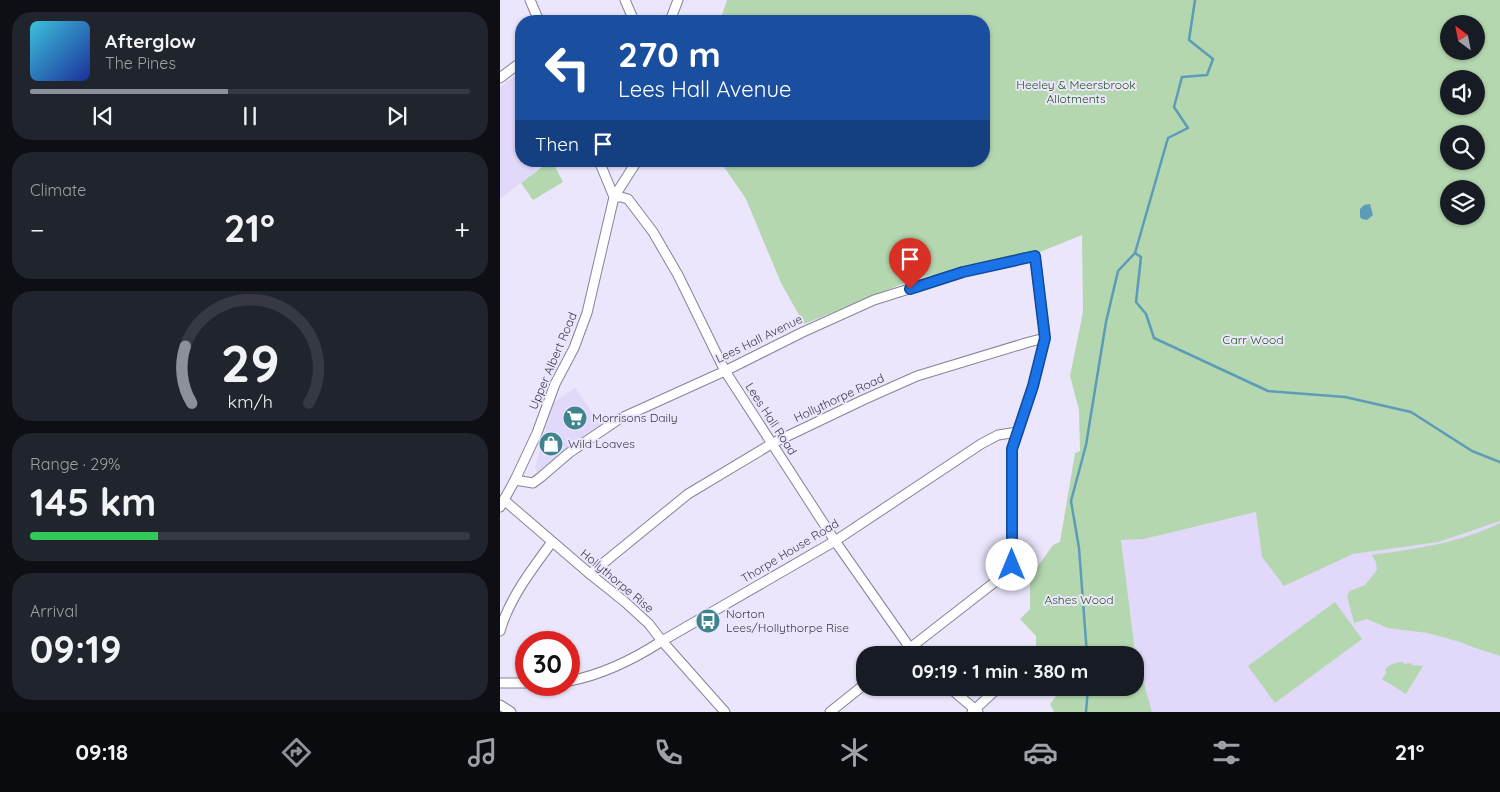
<!DOCTYPE html>
<html lang="en">
<head>
<meta charset="utf-8">
<style>
	:root { --surface:#171b24; --page:#20242c; --text:#f1f3f6; --muted:#9ea1a6; --line:#363941; --accent:#8c9099 }
	body { margin:0; font-family:Quicksand,sans-serif; background:var(--page); color:var(--text); height:100vh; display:flex; flex-direction:column; font-size:19px; white-space:nowrap }
	* { box-sizing:border-box; margin:0 }
	p { font-size:16px; color:var(--muted) }
	.icon { flex:none; width:28px; height:28px; fill:none; stroke:currentColor; stroke-width:2; stroke-linecap:round; stroke-linejoin:round }
	.map { position:relative; flex:1; overflow:hidden }
	.details { display:flex; flex-direction:column; gap:12px; padding:12px; background:#0d0f14; width:500px }
	.details>* { flex:none }
	.hud { position:absolute; left:15px; top:15px; width:475px; height:152px; border-radius:20px; box-shadow:0 1px 4px #0004; background:#1a4fa0; color:#fff; overflow:hidden }
	.needle { width:32px; rotate:328deg }
	.buttons { position:absolute; left:940px; top:15px; display:grid; gap:10px }
	.buttons a { display:grid; place-items:center; width:45px; height:45px; border-radius:50%; background:var(--surface); box-shadow:0 1px 4px #0004; font-size:25px }
	.speed { position:absolute; left:15px; top:631px; display:flex; gap:10px; font-size:25px; font-weight:700; text-align:center }
	.speed>* { display:grid; place-content:center; width:65px; height:65px; border-radius:50%; background:var(--surface); box-shadow:0 1px 4px #0004; line-height:1 }
	.speed .limit { border:8px solid #d22; background:#fff; color:#111 }
	.pin { position:absolute; display:grid; place-items:center; width:42px; height:42px; color:#fff; margin:-51px -21px; border-radius:50% 50% 50% 0; rotate:-45deg; box-shadow:0 0 5px #0007 }
	.pin .icon { rotate:45deg }
	.me { position:absolute; width:55px; margin:-28px; rotate:0deg; stroke-linejoin:round; filter:drop-shadow(0 0 4px #0008) }
	.turn { display:flex; align-items:center; gap:18px; height:105px; padding:0 20px; font-size:22px }
	.turn .icon { width:65px; height:65px; stroke-width:2.5 }
	.turn b { display:block; font-size:35px; line-height:42px }
	.then { display:flex; align-items:center; height:48px; padding:0 20px; background:#0003; gap:10px; font-size:19px }
	.big { font-size:38px; font-weight:700; line-height:1.1 }
	.details .card { flex:1; display:flex; flex-direction:column; justify-content:center; gap:8px; min-width:0; padding:0 18px; border-radius:20px; background:var(--page) }
	.details .dial { align-items:center; gap:0 }
	.dial svg { height:130px; overflow:visible; fill:none; stroke:var(--line); stroke-width:7; stroke-linecap:round; text-anchor:middle }
	.dial text { fill:var(--text); stroke:none }
	.song { display:flex; align-items:center; gap:15px }
	.cover { width:60px; height:60px; border-radius:8px; background:linear-gradient(135deg,hsl(190 70% 55%),hsl(230 70% 35%)) }
	.played { height:5px; border-radius:2px; background:linear-gradient(90deg,var(--accent) 45%,var(--line) 45%) }
	.keys { display:flex; justify-content:space-around; direction:ltr }
	.heat { display:flex; justify-content:space-between; align-items:center; font-size:28px; direction:ltr }
	.charge { height:8px; border-radius:4px; background:linear-gradient(90deg,#34c759 29%,var(--line) 0) }
	.trip { position:absolute; left:356px; top:646px; width:288px; height:50px; border-radius:20px; background:var(--surface); box-shadow:0 1px 4px #0004; font-weight:700; line-height:50px; text-align:center }
	.tabs { display:flex; height:80px; justify-content:space-around; align-items:center; background:#090b0e; color:var(--muted) }
	.tabs .icon { width:35px; height:35px }
	.tabs .active { color:var(--accent) }
	.tabs b { font-size:22px; color:var(--text) }
	main { display:flex; flex:1; min-height:0 }
	.map>svg:first-child { display:block }
</style>
</head>
<body>
<main>
<section class="details">
<div class="card">
<div class="song"><i class="cover"></i><div><b>Afterglow</b><p>The Pines</p></div></div>
<div class="played"></div>
<div class="keys"><svg class="icon" aria-label="previous" viewBox="0 0 24 24"><path d="M18 5L8 12l10 7zM5 5v14"/></svg><svg class="icon" aria-label="pause" viewBox="0 0 24 24"><path d="M8 5v14M16 5v14"/></svg><svg class="icon" aria-label="next" viewBox="0 0 24 24"><path d="M6 5l10 7-10 7zM19 5v14"/></svg></div>
</div>
<div class="card"><p>Climate</p>
<div class="heat"><a>−</a><b class="big">21°</b><a>+</a></div>
</div>
<div class="card dial"><svg viewBox="0 0 100 80">
<path d="M14 69A42 42 0 1 1 86 69"/>
<path d="M14 69A42 42 0 0 1 10 34" stroke="#8c9099"/>
<text x="50" y="56" font-size="32" font-weight="700">29</text>
<text x="50" y="72" font-size="11">km/h</text>
</svg></div>
<div class="card"><p>Range · 29%</p><b class="big">145 km</b><div class="charge"></div></div>
<div class="card"><p>Arrival</p><b class="big">09:19</b></div>
</section>
<div class="map">
<svg width="1000" height="712" viewBox="0 0 1000 712">
	<rect width="100%" height="100%" fill="#ece6fc"/>
	<g fill="#e1d8fa">
		<path d="M 14,76 L 21,92 L 21,161 L 38,161 L 31,166 L 36,171 L 0,199 L 0,87 Z"/>
		<path d="M 75,388 L 104,429 L 41,477 L 36,470 L 35,467 L 53,403 Z"/>
		<path d="M 757,512 L 762,557 L 821,568 L 853,554 L 939,542 L 1000,521 L 1000,712 L 652,712 L 635,651 L 621,540 L 644,539 Z"/>
	</g>
	<g fill="#b4d7af" fill-rule="evenodd">
		<path d="M 227,0 L 1000,0 L 1000,521 L 939,542 L 853,554 L 784,586 L 762,557 L 756,512 L 644,539 L 621,540 L 635,651 L 652,712 L 554,712 L 550,704 L 562,688 L 635,688 L 635,655 L 540,655 L 536,650 L 536,636 L 520,619 L 530,609 L 530,577 L 553,545 L 560,542 L 575,453 L 580,451 L 579,410 L 570,376 L 583,312 L 582,235 L 535,254 L 414,279 L 304,324 L 281,283 L 246,199 L 220,161 L 484,161 L 484,21 L 220,21 ZM 949,24 L 976,24 L 976,51 L 949,51 ZM 949,79 L 976,79 L 976,106 L 949,106 ZM 949,134 L 976,134 L 976,161 L 949,161 ZM 949,189 L 976,189 L 976,216 L 949,216 Z"/>
		<path d="M 50,161 L 52,161 L 63,182 L 33,200 L 21,183 Z"/>
		<path d="M 1000,523 L 1000,656 L 973,647 L 960,642 L 928,633 L 888,628 L 867,619 L 854,623 L 847,596 L 850,591 L 865,585 L 877,570 L 876,562 L 872,555 C 913,549 962,543 1000,523 Z"/>
		<path d="M 835,602 L 862,639 L 775,703 L 748,666 Z"/>
		<path d="M 903,662 L 904,664 L 912,663 L 912,665 L 923,666 L 906,694 L 882,679 L 887,672 L 885,670 C 890,663 895,663 903,662 Z"/>
	</g>
	<path fill="#5d9cb8" d="M 870,204 L 873,215 L 867,220 L 862,219 L 860,217 L 860,209 L 864,205 Z"/>
	<g fill="none" stroke-linecap="round" stroke-linejoin="round">
		<g stroke="#5d9cb8" stroke-width="2.5">
			<path d="M 635,253 L 641,257 L 636,302 L 646,314 L 654,338 L 768,391 L 845,397 L 911,412 L 972,451 L 1000,462"/>
			<path d="M 587,655 L 579,548 L 571,501 L 586,445 L 606,322 L 618,271 L 635,253 L 668,138 L 688,128 L 674,107 L 682,77 L 707,75 L 713,59 L 689,40 L 695,0"/>
			<path d="M 586,712 L 588,688"/>
		</g>
		<defs>
			<g id="minor">
				<path d="M 30,0 L 39,21"/>
				<path d="M 125,0 L 134,21"/>
				<path d="M 170,21 L 178,0"/>
				<path d="M 0,78 L 21,62"/>
				<path d="M 114,197 L 121,197 L 128,199 L 153,232 L 178,275 L 225,371 L 335,541 L 410,648 L 417,655"/>
				<path d="M 114,197 L 137,161"/>
				<path d="M 15,480 L 33,483 L 41,477 L 69,453 L 119,419 L 225,371 L 303,332 L 374,300 L 463,272 L 535,256 L 545,338 L 533,386 L 512,449 L 512,565 L 509,571 L 401,655"/>
				<path d="M 4,500 L 90,574 L 125,602 L 149,624 L 162,641 L 225,712"/>
				<path d="M 0,507 L 15,480 L 37,433 L 55,384 L 74,348 L 87,313 L 114,197 L 99,161"/>
				<path d="M 90,574 L 188,494 L 273,443 L 363,400 L 417,376 L 529,342 L 545,338"/>
				<path d="M 0,631 C 9,599 32,569 52,542"/>
				<path d="M 69,681 C 102,675 134,659 162,641 L 335,541 L 481,444 L 498,435 L 518,432"/>
				<path d="M 0,683 L 26,683"/>
				<path d="M 450,688 L 478,712"/>
				<path d="M 0,705 L 11,712"/>
				<path d="M 330,712 L 365,684"/>
				<path d="M 472,712 L 498,688"/>
			</g>
		</defs>
		<use href="#minor" stroke="#88819a" stroke-width="11"/>
		<use href="#minor" stroke="#fff" stroke-width="9"/>
	</g>
	<g fill="none" stroke-linecap="round" stroke-linejoin="round">
		<defs>
			<path id="route" d="M 410,289 L 463,272 L 535,256 L 545,338 L 533,386 L 512,449 L 512,565"/>
		</defs>
		<use href="#route" stroke="#114b97" stroke-width="12"/>
		<use href="#route" stroke="#1a73e8" stroke-width="9"/>
	</g>
	<defs>
		<symbol id="supermarket-disc" viewBox="-11 -11 22 22"><circle r="9.5" fill="#3e848e" stroke="#ece6fc"/><path d="M-6-5.5h2.5l.6 2H6L4.5 2H-2.5L-4.4-4H-6ZM-1.5 3.2a1.3 1.3 0 1 0 .1 0ZM3 3.2a1.3 1.3 0 1 0 .1 0Z" fill="#fff"/></symbol>
		<symbol id="shop-disc" viewBox="-11 -11 22 22"><circle r="9.5" fill="#3e848e" stroke="#ece6fc"/><path d="M-5-2.5h2.3a2.7 3.5 0 0 1 5.4 0H5L5.5 6h-11ZM-1.5-2.5h3a1.5 2.3 0 0 0-3 0Z" fill="#fff"/></symbol>
		<symbol id="bus-disc" viewBox="-11 -11 22 22"><circle r="9.5" fill="#3e848e" stroke="#ece6fc"/><path d="M-5-6H5V4H4V6H2V4H-2V6H-4V4H-5ZM-3.5-4V0h7V-4ZM-3.5 1.2v1.5H-2V1.2ZM2 1.2v1.5H3.5V1.2Z" fill="#fff"/></symbol>
	</defs>
	<g fill-rule="evenodd">
		<use href="#supermarket-disc" x="61" y="404" width="28" height="28"/>
		<use href="#shop-disc" x="37" y="430" width="28" height="28"/>
		<use href="#bus-disc" x="194" y="607" width="28" height="28"/>
	</g>
	<g text-anchor="middle" stroke-width="4" stroke-linejoin="round" paint-order="stroke">
		<g font-size="12" fill="#1c5317" stroke="#ece6fc">
			<text x="576" y="89">Heeley &amp; Meersbrook<tspan x="576" dy="14">Allotments</tspan></text>
			<text x="753" y="344">Carr Wood</text>
			<text x="579" y="604">Ashes Wood</text>
		</g>
		<g font-size="12" fill="#3b3843" stroke="#ece6fc">
			<text transform="translate(259 339) rotate(-26)" y="4">Lees Hall Avenue</text>
			<text transform="translate(53 361) rotate(-67)" y="4">Upper Albert Road</text>
			<text transform="translate(339 398) rotate(-25)" y="4">Hollythorpe Road</text>
			<text transform="translate(271 419) rotate(57)" y="4">Lees Hall Road</text>
			<text transform="translate(290 551) rotate(-31)" y="4">Thorpe House Road</text>
			<text transform="translate(117 581) rotate(40)" y="4">Hollythorpe Rise</text>
		</g>
		<g font-size="12" fill="#3b3843" stroke="#ece6fc" text-anchor="start">
			<text x="92" y="422">Morrisons Daily</text>
			<text x="68" y="448">Wild Loaves</text>
			<text x="226" y="618">Norton<tspan x="226" dy="14">Lees/Hollythorpe Rise</tspan></text>
		</g>
	</g>
</svg>
<div class="buttons">
<a><svg class="needle" viewBox="-14 -14 28 28"><path d="M0-13l5 13h-10z" fill="#e53935"/><path d="M0 13l5-13h-10z" fill="#9ea1a6"/></svg></a>
<a><svg class="icon" aria-label="sound" viewBox="0 0 24 24"><path d="M4 9h4l5-4v14l-5-4H4zM17 9q2 3 0 6"/></svg></a>
<a><svg class="icon" aria-label="search" viewBox="0 0 24 24"><circle cx="10" cy="10" r="6"/><path d="M15 15l6 6"/></svg></a>
<a><svg class="icon" aria-label="layers" viewBox="0 0 24 24"><path d="M12 4l9 5-9 5-9-5zM3 14l9 5 9-5"/></svg></a>
</div>
<div class="speed"><div class="limit">30</div></div>
<div class="pin" style="left:410px;top:289px;background:#d93025"><svg class="icon" aria-label="arrive" viewBox="0 0 24 24"><path d="M6 21V4h12l-3 4 3 4H6"/></svg></div>
<svg class="me" style="left:512px;top:565px" viewBox="-20 -20 40 40"><circle r="19" fill="#fff"/><path d="M0-13L10 11 0 6-10 11z" fill="#1a73e8"/></svg>
<div class="trip">09:19 · 1 min · 380 m</div>
<div class="hud">
<div class="turn"><svg class="icon" aria-label="left" viewBox="0 0 24 24"><path d="M17 20v-9H6M10 6l-5 5 5 5"/></svg><div><b>270 m</b>Lees Hall Avenue</div></div>
<div class="then">Then<svg class="icon" aria-label="arrive" viewBox="0 0 24 24"><path d="M6 21V4h12l-3 4 3 4H6"/></svg></div>
</div>
</div>
</main>
<nav class="tabs">
<b>09:18</b>
<svg class="icon active" aria-label="directions" viewBox="0 0 24 24"><path d="M12 3l9 9-9 9-9-9zM9 14v-3h6M13 9l2 2-2 2"/></svg>
<svg class="icon" aria-label="music" viewBox="0 0 24 24"><path d="M9 18V5l10-2v13"/><circle cx="6" cy="18" r="3"/><circle cx="16" cy="16" r="3"/></svg>
<svg class="icon" aria-label="phone" viewBox="0 0 24 24"><path d="M5 4h4l2 5-3 2q2 4 5 5l2-3 5 2v4C11 20 4 13 5 4z"/></svg>
<svg class="icon" aria-label="climate" viewBox="0 0 24 24"><path d="M12 3v18M4 7l16 10M4 17L20 7"/></svg>
<svg class="icon" aria-label="car" viewBox="0 0 24 24"><path d="M5 17H2v-5l4-1 3-4h7l3 4 3 1v5h-3M9 17h6M6 11h13"/><circle cx="7" cy="17" r="2"/><circle cx="17" cy="17" r="2"/></svg>
<svg class="icon" aria-label="filters" viewBox="0 0 24 24"><path d="M4 7h16M4 17h16"/><circle cx="9" cy="7" r="2"/><circle cx="15" cy="17" r="2"/></svg>
<b>21°</b>
</nav>
</body>
</html>
